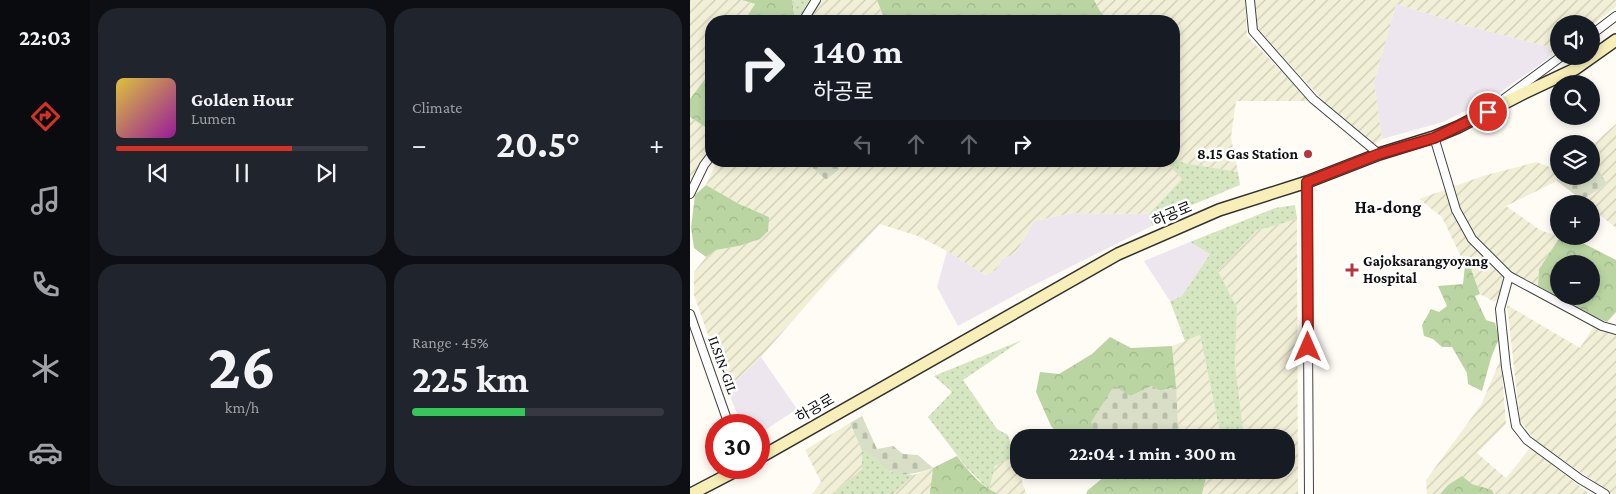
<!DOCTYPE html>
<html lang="en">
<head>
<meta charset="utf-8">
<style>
	:root { --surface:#171b24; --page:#20242c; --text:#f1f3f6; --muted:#9ea1a6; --line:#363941; --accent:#d93025 }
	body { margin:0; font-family:"Crimson Pro","Noto Sans KR",serif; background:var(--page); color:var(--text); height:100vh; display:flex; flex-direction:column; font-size:19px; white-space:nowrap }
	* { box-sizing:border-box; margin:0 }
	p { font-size:16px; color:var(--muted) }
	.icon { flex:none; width:28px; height:28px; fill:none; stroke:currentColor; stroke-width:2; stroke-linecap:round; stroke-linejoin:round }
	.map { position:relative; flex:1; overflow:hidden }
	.panel { display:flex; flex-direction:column; gap:8px; padding:8px; background:#0d0f14; width:600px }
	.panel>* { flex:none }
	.banner { position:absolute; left:15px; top:15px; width:475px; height:152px; border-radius:20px; box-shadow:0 2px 8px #0003; background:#171b24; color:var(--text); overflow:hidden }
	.fabs { position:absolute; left:860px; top:15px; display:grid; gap:10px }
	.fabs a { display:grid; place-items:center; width:50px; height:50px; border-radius:50%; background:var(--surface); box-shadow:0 2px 8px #0003; font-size:25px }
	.speed { position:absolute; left:15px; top:414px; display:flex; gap:10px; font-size:25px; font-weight:700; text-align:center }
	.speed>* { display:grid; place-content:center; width:65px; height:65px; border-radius:50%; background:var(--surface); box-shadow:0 2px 8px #0003; line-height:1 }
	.speed .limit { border:8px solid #d22; background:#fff; color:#111 }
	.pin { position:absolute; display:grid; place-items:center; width:42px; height:42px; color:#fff; margin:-21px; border:2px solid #fff; border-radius:50%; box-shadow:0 1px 5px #0007 }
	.me { position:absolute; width:55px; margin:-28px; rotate:0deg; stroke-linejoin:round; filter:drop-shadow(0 0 4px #0008) }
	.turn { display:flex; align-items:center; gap:18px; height:105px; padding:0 25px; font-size:22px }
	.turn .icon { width:65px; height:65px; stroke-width:2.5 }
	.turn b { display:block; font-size:35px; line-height:42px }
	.lanes { display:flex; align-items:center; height:48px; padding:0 25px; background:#0003; justify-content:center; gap:25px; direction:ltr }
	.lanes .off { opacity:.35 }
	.big { font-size:38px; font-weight:700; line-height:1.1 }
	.panel .tile { flex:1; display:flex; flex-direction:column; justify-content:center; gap:8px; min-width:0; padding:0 18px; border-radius:20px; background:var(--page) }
	.panel .dial { align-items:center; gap:0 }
	.dial b { font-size:65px; line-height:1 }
	.song { display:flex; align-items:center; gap:15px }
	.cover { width:60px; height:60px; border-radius:8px; background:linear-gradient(135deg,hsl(50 70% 55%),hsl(300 70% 35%)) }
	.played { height:5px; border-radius:2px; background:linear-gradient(90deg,var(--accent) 70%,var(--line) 70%) }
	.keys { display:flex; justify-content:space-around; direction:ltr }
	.heat { display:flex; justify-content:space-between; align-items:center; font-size:28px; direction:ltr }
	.charge { height:8px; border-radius:4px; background:linear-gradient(90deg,#34c759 45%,var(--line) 0) }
	.panel .tiles { flex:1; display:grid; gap:8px; grid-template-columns:repeat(2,1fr) }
	.trip { position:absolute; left:320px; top:429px; width:285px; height:50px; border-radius:20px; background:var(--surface); box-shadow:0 2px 8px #0003; font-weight:700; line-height:50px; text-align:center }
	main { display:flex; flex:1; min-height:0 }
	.tabs { display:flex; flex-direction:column; width:90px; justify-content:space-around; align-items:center; background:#090b0e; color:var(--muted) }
	.tabs .icon { width:35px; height:35px }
	.tabs .active { color:var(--accent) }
	.tabs b { font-size:22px; color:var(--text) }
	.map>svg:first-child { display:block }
</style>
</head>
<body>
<main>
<nav class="tabs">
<b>22:03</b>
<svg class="icon active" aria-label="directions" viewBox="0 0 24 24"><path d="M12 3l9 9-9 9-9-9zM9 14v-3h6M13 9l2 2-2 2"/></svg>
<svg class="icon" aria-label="music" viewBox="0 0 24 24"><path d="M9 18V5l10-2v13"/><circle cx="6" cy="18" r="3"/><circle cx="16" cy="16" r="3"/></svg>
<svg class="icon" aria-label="phone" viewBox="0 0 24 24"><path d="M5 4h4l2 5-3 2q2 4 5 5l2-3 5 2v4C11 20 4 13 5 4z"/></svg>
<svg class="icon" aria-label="climate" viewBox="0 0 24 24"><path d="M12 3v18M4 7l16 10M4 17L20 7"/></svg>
<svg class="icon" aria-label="car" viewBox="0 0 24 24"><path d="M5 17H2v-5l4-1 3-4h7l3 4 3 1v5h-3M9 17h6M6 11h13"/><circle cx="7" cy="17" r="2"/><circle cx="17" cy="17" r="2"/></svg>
</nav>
<section class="panel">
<div class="tiles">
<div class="tile">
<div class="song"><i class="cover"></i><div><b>Golden Hour</b><p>Lumen</p></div></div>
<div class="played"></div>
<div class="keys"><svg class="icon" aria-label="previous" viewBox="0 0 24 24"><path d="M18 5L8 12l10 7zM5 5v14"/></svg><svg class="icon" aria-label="pause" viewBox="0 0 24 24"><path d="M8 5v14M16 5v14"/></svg><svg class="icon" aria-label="next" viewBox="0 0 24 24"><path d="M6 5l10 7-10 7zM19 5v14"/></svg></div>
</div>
<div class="tile"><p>Climate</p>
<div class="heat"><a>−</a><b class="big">20.5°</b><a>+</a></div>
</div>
<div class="tile dial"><b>26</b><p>km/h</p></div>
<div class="tile"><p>Range · 45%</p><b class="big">225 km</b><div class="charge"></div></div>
</div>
</section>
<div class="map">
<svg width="926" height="494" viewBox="0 0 926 494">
	<defs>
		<pattern id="farmland-furrows" width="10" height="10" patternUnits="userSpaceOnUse" patternTransform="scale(1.25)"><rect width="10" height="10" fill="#f2efd7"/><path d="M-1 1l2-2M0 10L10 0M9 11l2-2" fill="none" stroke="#ceccb8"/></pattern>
		<pattern id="grass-dots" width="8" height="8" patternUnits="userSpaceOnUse" patternTransform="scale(1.25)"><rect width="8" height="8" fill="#d5e6c1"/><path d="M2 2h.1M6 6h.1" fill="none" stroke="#b6c4a5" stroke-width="1.8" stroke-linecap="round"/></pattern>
		<pattern id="forest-crowns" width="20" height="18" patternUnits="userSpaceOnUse" patternTransform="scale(1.25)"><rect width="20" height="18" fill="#bad5a2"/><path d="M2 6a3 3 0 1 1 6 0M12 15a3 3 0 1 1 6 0" fill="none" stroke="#9fb68a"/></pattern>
		<pattern id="cemetery-stones" width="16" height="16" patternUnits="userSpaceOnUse" patternTransform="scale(1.25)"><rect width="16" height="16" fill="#d8dfc6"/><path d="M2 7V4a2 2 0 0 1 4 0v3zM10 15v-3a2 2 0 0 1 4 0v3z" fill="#b8bea9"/></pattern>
	</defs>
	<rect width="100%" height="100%" fill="#fefcf5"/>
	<g fill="#ede6ee">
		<path d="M 706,4 L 768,23 L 859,47 L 862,56 L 805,96 L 753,122 L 692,139 L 684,82 Z"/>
		<path d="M 382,213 L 459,214 L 462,226 L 340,287 L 268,326 L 247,287 L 257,251 L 295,275 L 306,270 L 312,259 L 325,254 L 344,221 Z"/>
		<path d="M 500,242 L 520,254 L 492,296 L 480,301 L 454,261 Z"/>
		<path d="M 71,357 L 107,409 L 69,434 L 69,425 L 52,425 L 37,389 Z"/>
	</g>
	<g fill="url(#farmland-furrows)">
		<path d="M 0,0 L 52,0 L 65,4 L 54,21 L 21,21 L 21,71 L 0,99 Z"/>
		<path d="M 131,0 L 187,0 L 195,21 L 117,21 Z"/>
		<path d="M 404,0 L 555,0 L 557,36 L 620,101 L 546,101 L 541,137 L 548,172 L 494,163 L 484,158 L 484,21 L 419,21 L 410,11 Z"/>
		<path d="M 565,0 L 926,0 L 926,7 L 901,26 L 901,24 L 869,24 L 869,51 L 862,56 L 859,47 L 768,23 L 706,4 L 684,82 L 692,139 L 683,146 L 638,106 L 567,28 Z"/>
		<path d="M 0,117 L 21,131 L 21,151 L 0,181 Z"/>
		<path d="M 926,124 L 926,228 L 901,208 L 901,204 L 896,204 L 892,200 L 917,184 L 901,158 L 901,146 Z"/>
		<path d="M 27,161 L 115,161 L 136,180 L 149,171 L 150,161 L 475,161 L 493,179 L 459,214 L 382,213 L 344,221 L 325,254 L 312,259 L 306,270 L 295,275 L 257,251 L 228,236 L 190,224 L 140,278 L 71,357 L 37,389 L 4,295 L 4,272 L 16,257 L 26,250 L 49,246 L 79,217 L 49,204 L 16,185 Z"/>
		<path d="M 846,162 L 868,170 L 867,181 L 816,206 L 850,230 L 870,237 L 849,269 L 848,286 L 825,275 L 805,302 L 790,294 L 781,269 L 775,265 L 752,217 L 729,199 L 793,176 Z"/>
		<path d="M 607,219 L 608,494 L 512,494 L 518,470 L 596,470 L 596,438 L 554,437 L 545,363 L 547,308 L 528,271 L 566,231 Z"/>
		<path d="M 817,305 L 890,348 L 904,326 L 926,333 L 926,494 L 922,494 L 846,441 L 830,421 Z"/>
		<path d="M 510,335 L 531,437 L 492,437 L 488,423 L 482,346 Z"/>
		<path d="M 811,358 L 816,424 L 787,453 L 816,478 L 840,448 L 900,494 L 804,494 L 802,490 L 782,484 L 772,476 L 758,485 L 750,494 L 737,494 L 736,480 L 791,405 Z"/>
		<path d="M 160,423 L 172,451 L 172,469 L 142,494 L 122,494 L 131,482 L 115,450 Z"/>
		<path d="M 325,457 L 336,494 L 309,494 L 299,490 L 305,466 Z"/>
		<path d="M 243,468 L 241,494 L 203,494 L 224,475 Z"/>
	</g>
	<g fill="url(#grass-dots)">
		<path d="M 102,0 L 120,0 L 107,21 L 105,21 Z"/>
		<path d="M 484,158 L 494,163 L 548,172 L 550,185 L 483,213 L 462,226 L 459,214 L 492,179 L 475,161 L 484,161 Z"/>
		<path d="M 605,205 L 607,219 L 566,231 L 528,271 L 547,308 L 545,363 L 554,437 L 531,437 L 510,335 L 495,341 L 480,301 L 492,296 L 520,254 L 500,242 L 585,208 Z"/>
		<path d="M 332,340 L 273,380 L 307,429 L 318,435 L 325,457 L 305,466 L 299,490 L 276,467 L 238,417 L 262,392 L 244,376 Z"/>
		<path d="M 172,451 L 182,454 L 201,472 L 224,475 L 203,494 L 142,494 L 172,469 Z"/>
	</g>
	<g fill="url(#forest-crowns)" fill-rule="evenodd">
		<path d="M 52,0 L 102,0 L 105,21 L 54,21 L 65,4 Z"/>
		<path d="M 187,0 L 404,0 L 410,11 L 419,21 L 195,21 Z"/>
		<path d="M 21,71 L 21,131 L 0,117 L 0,99 Z"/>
		<path d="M 16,185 L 49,204 L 79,217 L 78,231 L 70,239 L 49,246 L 26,250 L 16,257 L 4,248 L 1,228 L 5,195 Z"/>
		<path d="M 879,236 L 926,260 L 926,312 L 917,322 L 890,310 L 848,286 L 849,269 L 870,237 ZM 869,264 L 901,264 L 901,296 L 869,296 Z"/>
		<path d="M 775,265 L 781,269 L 790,294 L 785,296 L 796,320 L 805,323 L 809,338 L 801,358 L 792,391 L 778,384 L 777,373 L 762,347 L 752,347 L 743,339 L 734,336 L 732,325 L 741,309 L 749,312 L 757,306 L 748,286 L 773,284 Z"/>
		<path d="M 420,337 L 441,348 L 482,346 L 486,387 L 470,391 L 462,386 L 441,396 L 406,435 L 421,437 L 371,437 L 361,426 L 346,392 L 350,372 L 369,374 L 402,354 Z"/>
		<path d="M 267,456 C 278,471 292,488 309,494 L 240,494 L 243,468 Z"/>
		<path d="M 405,470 L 518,470 L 512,494 L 396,494 L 398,490 L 414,477 Z"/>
		<path d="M 772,476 L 782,484 L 802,490 L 804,494 L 750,494 L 758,485 Z"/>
	</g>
	<g fill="url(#cemetery-stones)">
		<path d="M 901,158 L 917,184 L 892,200 L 867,181 L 868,170 L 869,169 L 869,176 L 901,176 Z"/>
		<path d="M 115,161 L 150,161 L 149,170 L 136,180 Z"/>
		<path d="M 424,386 L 441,396 L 462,386 L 470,391 L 486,387 L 488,423 L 492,437 L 421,438 L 406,435 L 401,422 Z"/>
		<path d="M 172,416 L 187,449 L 203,446 L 213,454 L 228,455 L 243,468 C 231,472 213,478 200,471 C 188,465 190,456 172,451 L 160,423 Z"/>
	</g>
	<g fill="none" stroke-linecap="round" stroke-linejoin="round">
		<defs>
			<g id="minor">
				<path d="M 560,0 L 563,31 L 623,99 L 689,154"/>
				<path d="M 113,21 L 126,0"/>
				<path d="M 901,35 L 926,16"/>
				<path d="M 811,101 L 872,56"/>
				<path d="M 744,137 L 766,210 L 782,239 L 819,276 L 912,326 L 926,330"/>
				<path d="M 617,182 L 619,494"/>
				<path d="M 0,194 L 14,165 L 21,156"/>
				<path d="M 819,276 L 810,309 L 816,367 L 826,426 L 837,440 L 890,479 L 915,494"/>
				<path d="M 0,314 L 39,425"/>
			</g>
			<g id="secondary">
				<path d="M 69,458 L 428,254 L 529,210 L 617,182 L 689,154 L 744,137 L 768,127 L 834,93 L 885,69 L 926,40"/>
				<path d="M 1,494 L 51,468"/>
			</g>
		</defs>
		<use href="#minor" stroke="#434343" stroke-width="10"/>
		<use href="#secondary" stroke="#323232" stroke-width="14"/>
		<use href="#minor" stroke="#fff" stroke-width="8"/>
		<use href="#secondary" stroke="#f7efb7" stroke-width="11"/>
	</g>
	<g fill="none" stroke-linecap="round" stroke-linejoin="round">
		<defs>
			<path id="route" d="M 618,347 L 617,182 L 689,154 L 744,138 L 798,112"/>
		</defs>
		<use href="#route" stroke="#8d1f18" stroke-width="12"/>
		<use href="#route" stroke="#d93025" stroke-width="9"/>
	</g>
	<g fill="#b3363e" stroke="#fff" stroke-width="2">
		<circle cx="618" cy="154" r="5"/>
		<path d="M659.5 262.5h5v5h5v5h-5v5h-5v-5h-5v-5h5z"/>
	</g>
	<g text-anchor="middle" stroke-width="5" stroke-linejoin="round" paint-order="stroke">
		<g font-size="15" font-weight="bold" fill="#101010" stroke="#fff" text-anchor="end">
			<text x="608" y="159">8.15 Gas Station</text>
			<text x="673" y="266" text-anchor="start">Gajoksarangyoyang<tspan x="673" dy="17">Hospital</tspan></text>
		</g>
		<g font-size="15" fill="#101010" stroke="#fff">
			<text transform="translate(482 214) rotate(-23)" y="5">하공로</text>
			<text transform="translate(33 365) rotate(70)" y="5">ILSIN-GIL</text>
			<text transform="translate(125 408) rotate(-30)" y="5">하공로</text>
		</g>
		<g font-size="18" font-weight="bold" fill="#101010" stroke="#fff">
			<text x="698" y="213">Ha-dong</text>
		</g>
	</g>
</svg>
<div class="fabs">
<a><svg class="icon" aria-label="sound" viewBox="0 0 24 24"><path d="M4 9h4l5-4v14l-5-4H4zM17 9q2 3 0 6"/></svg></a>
<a><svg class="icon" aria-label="search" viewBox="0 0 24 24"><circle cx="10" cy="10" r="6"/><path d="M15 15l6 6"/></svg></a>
<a><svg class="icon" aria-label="layers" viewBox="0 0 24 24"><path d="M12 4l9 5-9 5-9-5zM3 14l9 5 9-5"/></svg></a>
<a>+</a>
<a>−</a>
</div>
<div class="speed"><div class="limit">30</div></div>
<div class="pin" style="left:798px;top:112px;background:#d93025"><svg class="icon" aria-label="arrive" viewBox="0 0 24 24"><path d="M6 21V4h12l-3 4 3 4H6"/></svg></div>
<svg class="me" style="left:618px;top:347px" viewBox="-20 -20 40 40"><path d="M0-17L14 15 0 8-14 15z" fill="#d93025" stroke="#fff" stroke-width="4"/></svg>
<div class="trip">22:04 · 1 min · 300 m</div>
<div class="banner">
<div class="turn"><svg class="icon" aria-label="right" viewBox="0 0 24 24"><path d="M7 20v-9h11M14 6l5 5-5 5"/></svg><div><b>140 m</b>하공로</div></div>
<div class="lanes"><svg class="icon off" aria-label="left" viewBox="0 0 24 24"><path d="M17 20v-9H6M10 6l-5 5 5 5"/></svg><svg class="icon off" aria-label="ahead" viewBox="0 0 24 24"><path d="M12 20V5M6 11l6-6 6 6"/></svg><svg class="icon off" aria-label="ahead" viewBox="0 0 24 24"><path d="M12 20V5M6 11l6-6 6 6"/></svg><svg class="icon" aria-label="right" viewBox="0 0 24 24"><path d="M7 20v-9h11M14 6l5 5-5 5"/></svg></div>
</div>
</div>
</main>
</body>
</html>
